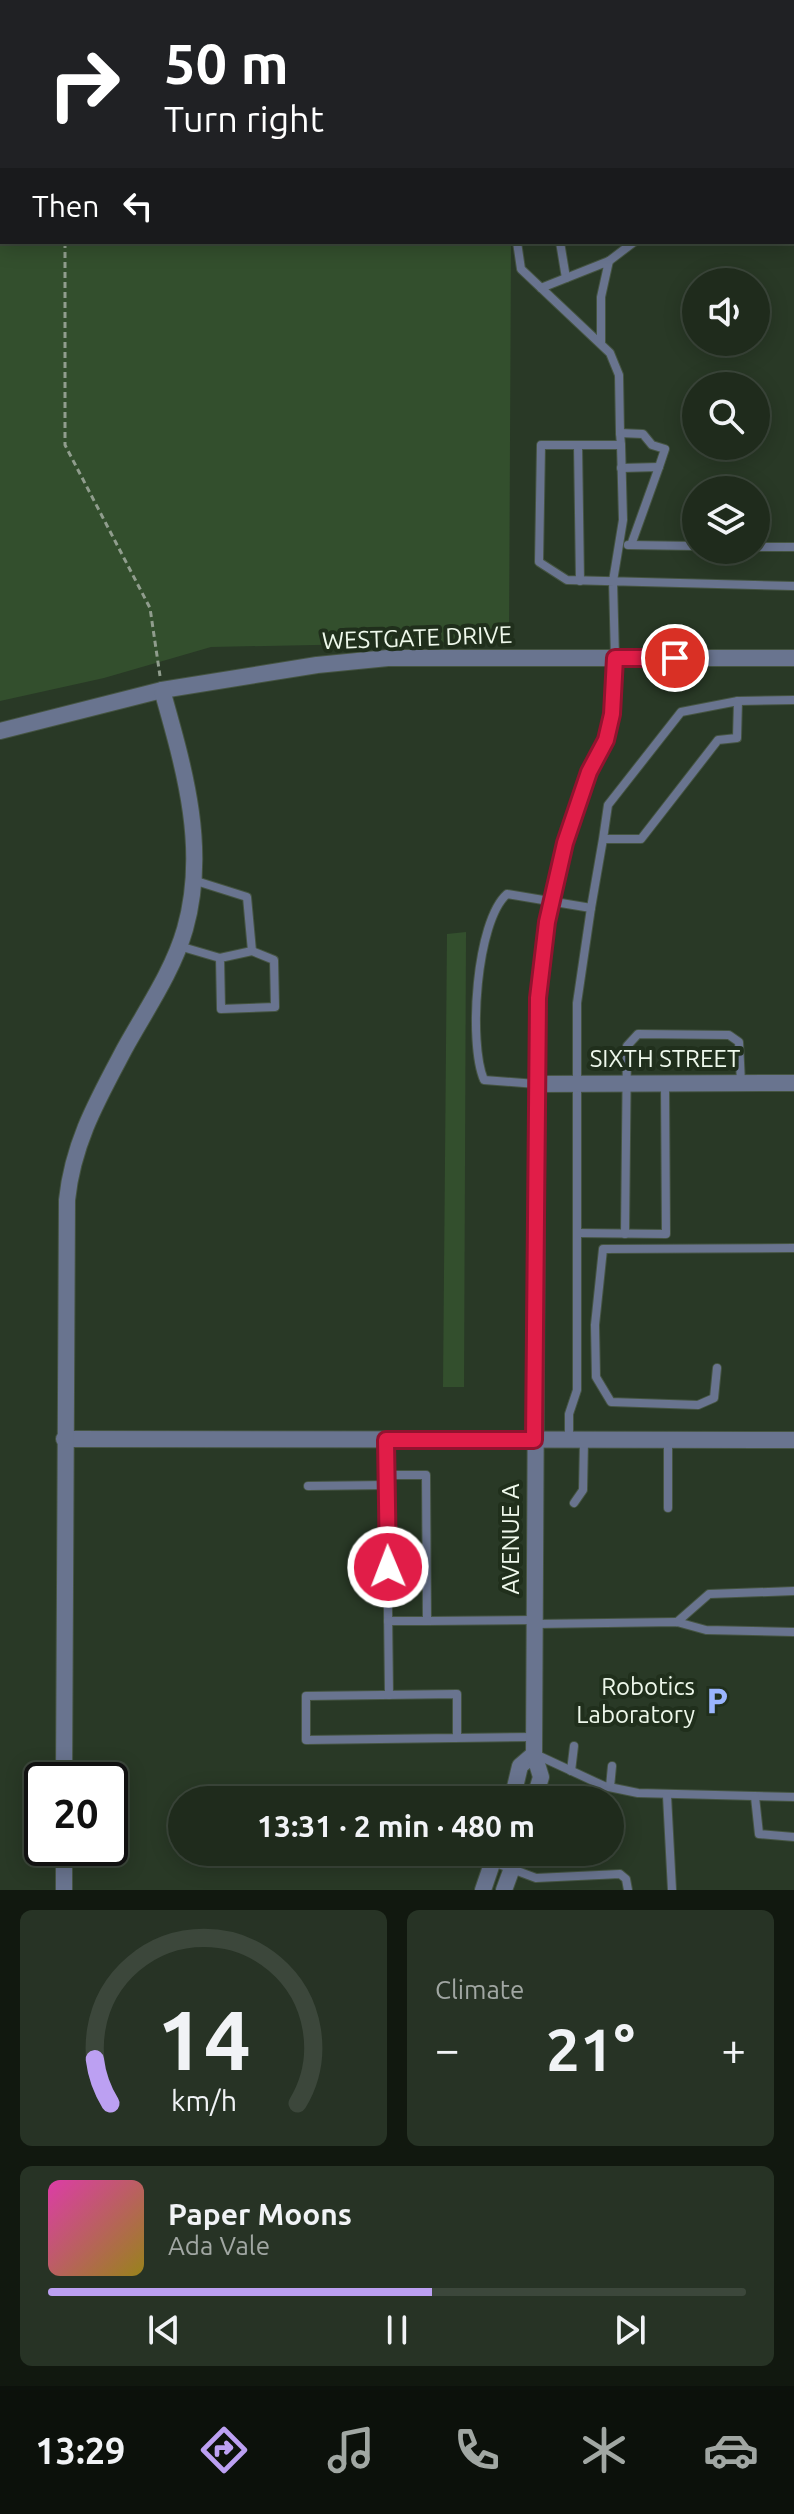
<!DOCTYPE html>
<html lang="en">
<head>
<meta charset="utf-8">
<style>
	:root { --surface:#1f2b1c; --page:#273325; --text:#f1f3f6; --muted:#a1a7a3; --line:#3c473b; --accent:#bca0f2 }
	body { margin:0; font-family:Ubuntu,sans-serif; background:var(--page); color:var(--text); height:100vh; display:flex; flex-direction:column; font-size:30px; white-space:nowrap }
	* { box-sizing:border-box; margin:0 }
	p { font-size:26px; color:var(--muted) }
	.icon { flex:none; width:44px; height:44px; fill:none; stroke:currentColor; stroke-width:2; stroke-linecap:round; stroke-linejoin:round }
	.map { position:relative; height:1890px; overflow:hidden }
	.sheet { display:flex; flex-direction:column; gap:20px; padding:20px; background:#11180f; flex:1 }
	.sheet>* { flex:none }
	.banner { position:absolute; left:0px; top:0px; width:794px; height:244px; box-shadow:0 4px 20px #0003,0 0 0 2px var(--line); background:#202124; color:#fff; overflow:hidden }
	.fabs { position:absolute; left:682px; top:268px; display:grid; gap:16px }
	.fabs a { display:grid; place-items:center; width:88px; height:88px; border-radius:50%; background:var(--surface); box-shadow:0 4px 20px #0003,0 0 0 2px var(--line); font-size:40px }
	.speed { position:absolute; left:24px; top:1762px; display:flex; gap:16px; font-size:40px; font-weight:700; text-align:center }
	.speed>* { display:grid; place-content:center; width:104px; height:104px; border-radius:50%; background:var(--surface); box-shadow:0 4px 20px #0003,0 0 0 2px var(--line); line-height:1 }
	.speed .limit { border:4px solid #111; border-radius:12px; background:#fff; color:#111 }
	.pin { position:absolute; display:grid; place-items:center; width:68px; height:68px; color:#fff; margin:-34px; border:4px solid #fff; border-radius:50%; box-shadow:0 2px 8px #0007 }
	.me { position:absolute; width:88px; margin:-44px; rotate:359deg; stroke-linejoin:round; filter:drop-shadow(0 0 6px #0008) }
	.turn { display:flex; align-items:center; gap:28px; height:168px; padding:0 32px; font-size:36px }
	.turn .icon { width:104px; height:104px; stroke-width:2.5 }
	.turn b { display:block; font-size:56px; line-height:68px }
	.then { display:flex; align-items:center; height:76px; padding:0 32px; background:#0003; gap:16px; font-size:30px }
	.big { font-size:60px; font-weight:700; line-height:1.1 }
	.sheet .card { flex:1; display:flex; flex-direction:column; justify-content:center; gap:12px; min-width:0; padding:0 28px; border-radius:12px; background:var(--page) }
	.sheet .dial { align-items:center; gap:0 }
	.dial svg { height:208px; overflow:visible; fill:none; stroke:var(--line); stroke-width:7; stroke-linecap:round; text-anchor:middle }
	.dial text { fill:var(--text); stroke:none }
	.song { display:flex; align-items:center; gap:24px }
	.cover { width:96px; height:96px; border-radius:12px; background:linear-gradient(135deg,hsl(320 70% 55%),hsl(50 70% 35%)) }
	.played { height:8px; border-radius:4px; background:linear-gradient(90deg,var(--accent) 55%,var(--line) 55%) }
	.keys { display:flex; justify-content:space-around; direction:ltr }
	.heat { display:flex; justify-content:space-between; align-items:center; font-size:44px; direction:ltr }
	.sheet .tiles { flex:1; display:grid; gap:20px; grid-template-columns:1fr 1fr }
	.card:last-child { grid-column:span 2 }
	.trip { position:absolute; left:168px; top:1786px; width:456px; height:80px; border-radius:40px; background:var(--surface); box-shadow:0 4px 20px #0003,0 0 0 2px var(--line); font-weight:700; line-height:80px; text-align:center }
	.tab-bar { display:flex; height:128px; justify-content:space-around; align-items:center; background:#0c110b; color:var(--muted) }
	.tab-bar .icon { width:56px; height:56px }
	.tab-bar .selected { color:var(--accent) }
	.tab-bar b { font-size:36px; color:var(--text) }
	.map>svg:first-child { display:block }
</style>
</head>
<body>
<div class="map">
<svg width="794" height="1890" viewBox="0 0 794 1890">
	<rect width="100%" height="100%" fill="#293926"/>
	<g fill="#334f2d">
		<path d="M 0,0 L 512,0 L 2,2 L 2,242 L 511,242 L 509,641 L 211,647 L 104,678 L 0,701 Z"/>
		<path d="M 466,932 L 464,1387 L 443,1387 L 447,934 Z"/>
	</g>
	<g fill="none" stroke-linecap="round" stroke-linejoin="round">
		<defs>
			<g id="lane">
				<path d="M 486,0 L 486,2"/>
				<path d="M 792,37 L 794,37"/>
				<path d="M 792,180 L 794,181"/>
				<path d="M 517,242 L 521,269 L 610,353 L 619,375 L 620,433"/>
				<path d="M 560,242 L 566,278"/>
				<path d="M 609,261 L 634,242"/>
				<path d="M 541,288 L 609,261 L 601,297 L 601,343"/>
				<path d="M 578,445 L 580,581"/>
				<path d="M 621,445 L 620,433 L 643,434 L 652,445 L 665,449 L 659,467"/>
				<path d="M 621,468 L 659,467 L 631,545"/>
				<path d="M 628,545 L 696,546"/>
				<path d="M 756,547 L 794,547"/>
				<path d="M 615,658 L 613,581 L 623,520 L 621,445 L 541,445 L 539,562 L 567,580 L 794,586"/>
				<path d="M 738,701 L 794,700"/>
				<path d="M 193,880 L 247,897 L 252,951"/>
				<path d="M 179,946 L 220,958 L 252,951 L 274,960 L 275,1007 L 221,1009 L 220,958"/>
				<path d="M 536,1084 L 484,1080 C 468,1043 476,921 507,894 L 591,908 L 603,839 L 641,839 L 718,740 L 737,738 L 738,701 L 681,712 L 608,805 L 603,839"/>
				<path d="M 577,1233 L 666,1234 L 665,1084"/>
				<path d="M 625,1234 L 627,1046 L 638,1034 L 729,1035 L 739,1042 L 741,1083"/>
				<path d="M 717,1368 L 714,1398 L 698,1405 L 611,1402 L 596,1377 L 595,1325 L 603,1249 L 794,1248"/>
				<path d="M 569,1439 L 569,1414 L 577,1390 L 577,1003 L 591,908"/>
				<path d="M 386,1440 L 389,1695"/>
				<path d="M 668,1440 L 668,1508"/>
				<path d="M 387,1475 L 426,1475 L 427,1621 L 535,1620"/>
				<path d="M 308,1486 L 387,1485"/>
				<path d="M 574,1503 L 583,1490 L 584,1440"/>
				<path d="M 388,1621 L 427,1621"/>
				<path d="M 677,1622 L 709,1594 L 794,1591"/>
				<path d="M 535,1624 L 677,1622 L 706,1630 L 794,1632"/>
				<path d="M 457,1738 L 457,1694 L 306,1696 L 306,1740 L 535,1737"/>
				<path d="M 535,1754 L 604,1786 L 638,1793 L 794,1797"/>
				<path d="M 571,1771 L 574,1746"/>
				<path d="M 610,1787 L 612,1766"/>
				<path d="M 667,1796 L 672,1890"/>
				<path d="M 755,1797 L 759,1834 L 794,1837"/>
				<path d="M 493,1862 L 536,1878 L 620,1874 L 626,1879 L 628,1890"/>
			</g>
			<g id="street">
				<path d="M 0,731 L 162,690 L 317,665 L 388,658 L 794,658"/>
				<path d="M 536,1084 L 794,1083"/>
				<path d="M 64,1439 L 794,1440"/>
				<path d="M 64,1780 L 67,1200 C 73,1142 98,1099 125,1048 C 146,1010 173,971 185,929 C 208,848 184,768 162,690"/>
				<path d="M 512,1800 L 520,1766 L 534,1754"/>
				<path d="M 534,1800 L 541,1777 L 534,1754 L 538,998 L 547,922 L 565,843 L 589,772 L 606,740 L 612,714 L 615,658"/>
				<path d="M 64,1890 L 64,1848"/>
				<path d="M 483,1890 L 496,1852"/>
				<path d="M 504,1890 L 518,1852"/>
			</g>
		</defs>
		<use href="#lane" stroke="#455442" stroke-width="10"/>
		<use href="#street" stroke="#455442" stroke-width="18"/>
		<g stroke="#909d8d" stroke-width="3" stroke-dasharray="6 4" stroke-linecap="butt">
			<path d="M 65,0 L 65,2"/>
			<path d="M 65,242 L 65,445 L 150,608 L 160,676"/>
		</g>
		<use href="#lane" stroke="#69748f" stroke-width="8"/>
		<use href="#street" stroke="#69748f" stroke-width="16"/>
	</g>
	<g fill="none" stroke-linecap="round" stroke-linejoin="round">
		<defs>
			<path id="route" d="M 388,1567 L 386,1440 L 534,1440 L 538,998 L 547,922 L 565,843 L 589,772 L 606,740 L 612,714 L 615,658 L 675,658"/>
		</defs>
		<use href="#route" stroke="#92132f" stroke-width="20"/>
		<use href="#route" stroke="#e11d48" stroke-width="14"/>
	</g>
	<defs>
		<symbol id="parking-bare" viewBox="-9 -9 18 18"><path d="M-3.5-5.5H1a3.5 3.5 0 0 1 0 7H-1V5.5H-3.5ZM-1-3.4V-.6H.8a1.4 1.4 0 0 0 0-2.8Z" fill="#9ab5fd" stroke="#202f1c" stroke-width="2.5" paint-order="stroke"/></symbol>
	</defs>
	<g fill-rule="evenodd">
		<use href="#parking-bare" x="697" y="1681" width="40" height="40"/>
	</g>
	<g text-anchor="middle" stroke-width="8" stroke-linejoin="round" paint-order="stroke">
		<g font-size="24" fill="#eef8eb" stroke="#202f1c">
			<text transform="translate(417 638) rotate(-2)" y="8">WESTGATE DRIVE</text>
			<text x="665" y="1067">SIXTH STREET</text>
			<text transform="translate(511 1539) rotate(-90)" y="8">AVENUE A</text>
		</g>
		<g font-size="24" fill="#eef8eb" stroke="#202f1c" text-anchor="end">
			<text x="695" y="1695">Robotics<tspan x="695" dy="28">Laboratory</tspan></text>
		</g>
	</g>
</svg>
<div class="fabs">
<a><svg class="icon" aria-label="sound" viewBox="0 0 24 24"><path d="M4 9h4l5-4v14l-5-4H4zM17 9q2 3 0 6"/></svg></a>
<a><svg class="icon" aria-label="search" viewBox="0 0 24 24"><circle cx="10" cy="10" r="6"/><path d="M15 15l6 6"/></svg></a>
<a><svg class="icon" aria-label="layers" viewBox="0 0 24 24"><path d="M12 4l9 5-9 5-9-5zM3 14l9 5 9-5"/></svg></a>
</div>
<div class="speed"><div class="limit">20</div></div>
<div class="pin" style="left:675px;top:658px;background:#d93025"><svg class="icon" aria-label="arrive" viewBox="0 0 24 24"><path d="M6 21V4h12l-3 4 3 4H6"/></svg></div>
<svg class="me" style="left:388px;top:1567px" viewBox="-20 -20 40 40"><circle r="17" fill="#e11d48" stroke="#fff" stroke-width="3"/><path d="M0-11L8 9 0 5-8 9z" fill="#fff"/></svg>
<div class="trip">13:31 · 2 min · 480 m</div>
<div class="banner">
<div class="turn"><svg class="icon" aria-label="right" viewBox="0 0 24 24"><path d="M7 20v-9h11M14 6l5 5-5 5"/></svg><div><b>50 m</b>Turn right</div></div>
<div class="then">Then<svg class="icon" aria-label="left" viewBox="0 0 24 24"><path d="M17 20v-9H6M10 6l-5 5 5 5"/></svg></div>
</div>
</div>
<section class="sheet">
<div class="tiles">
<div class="card dial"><svg viewBox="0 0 100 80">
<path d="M14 69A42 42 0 1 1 86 69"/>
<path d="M14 69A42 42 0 0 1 8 52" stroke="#bca0f2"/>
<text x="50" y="56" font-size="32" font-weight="700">14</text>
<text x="50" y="72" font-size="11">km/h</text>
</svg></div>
<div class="card"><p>Climate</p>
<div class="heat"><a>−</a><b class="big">21°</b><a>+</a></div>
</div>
<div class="card">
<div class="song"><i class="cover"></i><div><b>Paper Moons</b><p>Ada Vale</p></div></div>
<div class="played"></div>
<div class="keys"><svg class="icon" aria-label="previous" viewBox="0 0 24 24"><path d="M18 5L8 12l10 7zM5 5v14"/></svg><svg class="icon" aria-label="pause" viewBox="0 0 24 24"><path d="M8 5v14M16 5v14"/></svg><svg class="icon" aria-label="next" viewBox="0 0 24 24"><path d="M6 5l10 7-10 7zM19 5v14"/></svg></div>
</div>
</div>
</section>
<nav class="tab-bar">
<b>13:29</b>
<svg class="icon selected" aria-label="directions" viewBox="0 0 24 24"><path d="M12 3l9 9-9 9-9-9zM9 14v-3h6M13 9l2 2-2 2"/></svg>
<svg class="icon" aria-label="music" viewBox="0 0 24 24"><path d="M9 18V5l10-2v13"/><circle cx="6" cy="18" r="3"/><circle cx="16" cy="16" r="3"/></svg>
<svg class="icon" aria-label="phone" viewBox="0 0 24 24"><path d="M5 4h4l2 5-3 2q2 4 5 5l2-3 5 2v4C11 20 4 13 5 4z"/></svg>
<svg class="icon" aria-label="climate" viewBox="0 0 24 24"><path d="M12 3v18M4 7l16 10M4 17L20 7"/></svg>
<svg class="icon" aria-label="car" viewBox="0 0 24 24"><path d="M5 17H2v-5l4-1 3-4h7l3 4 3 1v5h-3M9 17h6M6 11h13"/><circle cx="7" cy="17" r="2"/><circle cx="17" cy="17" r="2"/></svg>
</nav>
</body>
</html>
